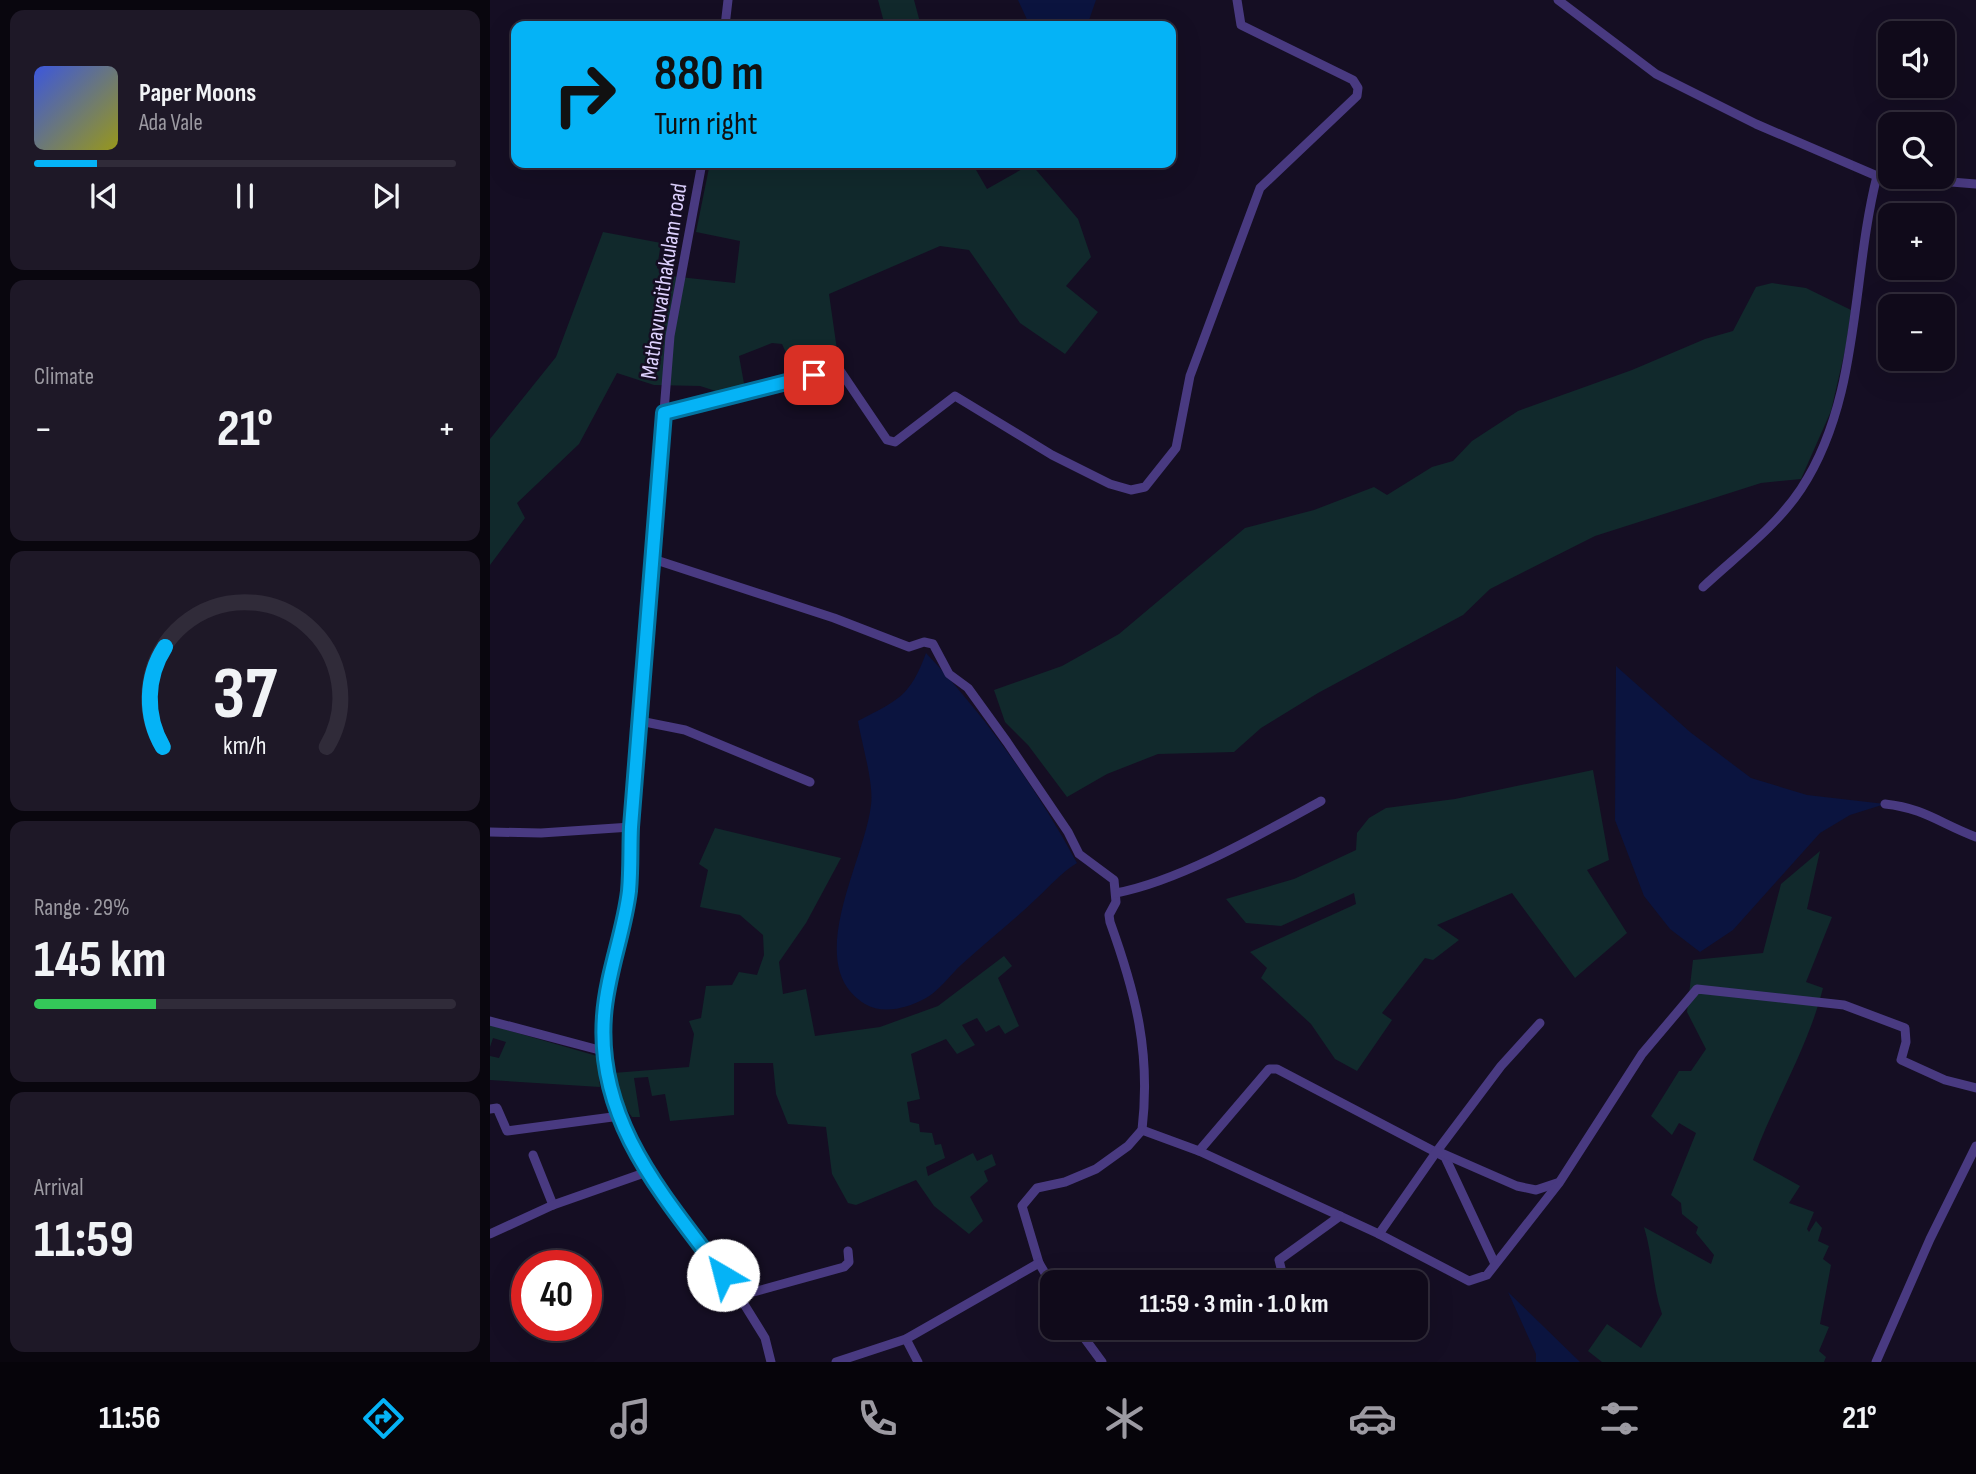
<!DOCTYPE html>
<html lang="en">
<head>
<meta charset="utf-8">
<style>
	:root { --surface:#100a1a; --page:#1e1827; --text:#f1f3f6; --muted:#9c9aa2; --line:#302b39; --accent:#05b3f6 }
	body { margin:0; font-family:"Sofia Sans Condensed",sans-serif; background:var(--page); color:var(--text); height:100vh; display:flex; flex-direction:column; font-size:26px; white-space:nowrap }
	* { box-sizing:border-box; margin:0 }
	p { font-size:23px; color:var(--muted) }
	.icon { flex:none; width:38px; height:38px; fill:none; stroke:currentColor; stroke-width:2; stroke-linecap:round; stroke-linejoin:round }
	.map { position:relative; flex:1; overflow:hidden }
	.panel { display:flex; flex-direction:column; gap:10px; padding:10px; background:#09060e; width:490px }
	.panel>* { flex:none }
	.banner { position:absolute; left:21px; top:21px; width:665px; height:147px; border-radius:14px; box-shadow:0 7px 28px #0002,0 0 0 2px var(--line); background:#05b3f6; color:#111; overflow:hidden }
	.tools { position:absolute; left:1388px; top:21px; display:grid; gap:14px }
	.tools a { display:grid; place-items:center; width:77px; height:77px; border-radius:14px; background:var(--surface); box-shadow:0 7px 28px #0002,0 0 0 2px var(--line); font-size:35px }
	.speed { position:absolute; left:21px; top:1250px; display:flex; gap:14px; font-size:35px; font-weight:700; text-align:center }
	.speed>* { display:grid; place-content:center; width:91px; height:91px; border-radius:50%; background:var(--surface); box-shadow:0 7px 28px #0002,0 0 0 2px var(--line); line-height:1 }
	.speed .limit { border:10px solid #d22; background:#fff; color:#111 }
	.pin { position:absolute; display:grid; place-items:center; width:60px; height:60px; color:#fff; margin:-30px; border-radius:14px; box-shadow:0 4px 10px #0006 }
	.me { position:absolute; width:77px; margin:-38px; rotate:323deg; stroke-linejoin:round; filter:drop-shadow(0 0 5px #0008) }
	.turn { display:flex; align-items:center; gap:24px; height:147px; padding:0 28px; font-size:32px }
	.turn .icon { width:91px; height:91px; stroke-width:2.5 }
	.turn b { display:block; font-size:49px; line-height:60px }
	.big { font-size:52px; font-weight:700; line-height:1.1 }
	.panel .tile { flex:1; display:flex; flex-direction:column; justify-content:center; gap:10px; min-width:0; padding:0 24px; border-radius:14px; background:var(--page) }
	.panel .dial { align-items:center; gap:0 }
	.dial svg { height:182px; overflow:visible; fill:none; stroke:var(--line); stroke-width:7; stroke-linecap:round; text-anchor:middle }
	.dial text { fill:var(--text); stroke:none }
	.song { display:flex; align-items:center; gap:21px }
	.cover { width:84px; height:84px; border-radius:10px; background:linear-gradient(135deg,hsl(230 70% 55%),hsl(60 70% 35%)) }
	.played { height:7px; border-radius:4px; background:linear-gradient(90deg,var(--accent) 15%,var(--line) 15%) }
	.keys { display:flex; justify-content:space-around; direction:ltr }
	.heat { display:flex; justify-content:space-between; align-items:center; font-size:38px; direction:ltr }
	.charge { height:10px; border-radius:5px; background:linear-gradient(90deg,#34c759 29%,var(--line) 0) }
	.trip { position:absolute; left:550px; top:1270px; width:388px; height:70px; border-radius:14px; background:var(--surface); box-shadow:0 7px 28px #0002,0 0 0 2px var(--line); font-weight:700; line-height:70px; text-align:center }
	.tabs { display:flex; height:112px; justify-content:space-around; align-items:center; background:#06040a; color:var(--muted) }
	.tabs .icon { width:49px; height:49px }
	.tabs .current { color:var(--accent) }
	.tabs b { font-size:32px; color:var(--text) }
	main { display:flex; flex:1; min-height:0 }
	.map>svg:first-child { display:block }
</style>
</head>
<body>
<main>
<section class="panel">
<div class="tile">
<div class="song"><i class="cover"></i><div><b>Paper Moons</b><p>Ada Vale</p></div></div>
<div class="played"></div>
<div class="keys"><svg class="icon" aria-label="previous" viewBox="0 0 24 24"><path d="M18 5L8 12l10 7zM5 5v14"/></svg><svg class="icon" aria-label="pause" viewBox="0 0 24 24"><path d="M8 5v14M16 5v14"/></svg><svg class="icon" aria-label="next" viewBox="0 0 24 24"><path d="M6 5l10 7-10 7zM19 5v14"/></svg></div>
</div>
<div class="tile"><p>Climate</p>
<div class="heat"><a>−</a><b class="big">21°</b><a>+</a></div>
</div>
<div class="tile dial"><svg viewBox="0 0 100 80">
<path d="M14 69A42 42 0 1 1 86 69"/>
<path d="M14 69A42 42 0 0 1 15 25" stroke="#05b3f6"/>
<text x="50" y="56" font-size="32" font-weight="700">37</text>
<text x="50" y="72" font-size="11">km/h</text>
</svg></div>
<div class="tile"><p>Range · 29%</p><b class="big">145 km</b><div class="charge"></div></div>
<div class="tile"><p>Arrival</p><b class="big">11:59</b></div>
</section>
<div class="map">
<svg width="1486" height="1362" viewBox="0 0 1486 1362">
	<rect width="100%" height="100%" fill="#150e23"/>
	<g fill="#11292c">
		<path d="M 388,0 L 424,0 L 431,26 L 395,26 Z"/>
		<path d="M 220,163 L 482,163 L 497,189 L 541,164 L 588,219 L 601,257 L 576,286 L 608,312 L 575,354 L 530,323 L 479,250 L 450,246 L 339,294 L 348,357 L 336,361 L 333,352 L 297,355 L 292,344 L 282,343 L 249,356 L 255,389 L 232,393 L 210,386 L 164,385 L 127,373 L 89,444 L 27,503 L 35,518 L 0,565 L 0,439 L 66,357 L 113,232 L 171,243 L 167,268 L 180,276 L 245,283 L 250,241 L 206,232 Z"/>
		<path d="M 1282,283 L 1316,288 L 1361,310 L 1356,346 L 1341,411 L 1311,479 L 1271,483 L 1105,536 L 1000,589 L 973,615 L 828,693 L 771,728 L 744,752 L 668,754 L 617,774 L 577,797 L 538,745 L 515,722 L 504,690 L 572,666 L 629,634 L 755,528 L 824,510 L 884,487 L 897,495 L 942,467 L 963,461 L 982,441 L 1028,411 L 1142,370 L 1215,339 L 1243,331 L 1266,287 Z"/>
		<path d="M 1103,770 L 1119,860 L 1097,870 L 1137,933 L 1085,978 L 1022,893 L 947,925 L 969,940 L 943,960 L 935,958 L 892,1013 L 902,1020 L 867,1071 L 845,1059 L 821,1024 L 771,978 L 777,968 L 760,952 L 866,904 L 864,893 L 791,926 L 756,923 L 736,899 L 804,879 L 866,850 L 867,833 L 879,818 L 896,808 L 965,799 Z"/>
		<path d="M 225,828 L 351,858 L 316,923 L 289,962 L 293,994 L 316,989 L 325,1036 L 390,1027 L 448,1006 L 514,956 L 522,966 L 508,978 L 529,1026 L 515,1034 L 509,1025 L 496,1032 L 487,1018 L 472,1025 L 485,1045 L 467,1054 L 456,1039 L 421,1054 L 430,1099 L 417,1102 L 420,1122 L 429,1124 L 430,1132 L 442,1133 L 445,1145 L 451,1144 L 455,1158 L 436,1167 L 438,1176 L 483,1153 L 487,1161 L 502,1154 L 506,1165 L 494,1171 L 498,1181 L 480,1197 L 493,1221 L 479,1234 L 444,1206 L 426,1180 L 366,1205 L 358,1203 L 342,1174 L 336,1127 L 298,1124 L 286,1094 L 283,1063 L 244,1063 L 244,1115 L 180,1121 L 175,1094 L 162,1096 L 158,1077 L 144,1078 L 150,1117 L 142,1117 L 132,1103 L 123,1073 L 199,1067 L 204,1034 L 199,1021 L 211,1018 L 216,986 L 242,985 L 249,972 L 267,975 L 274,955 L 273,935 L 250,915 L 210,907 L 218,870 L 209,864 Z"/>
		<path d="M 1330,851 L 1317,909 L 1342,917 L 1316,982 L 1333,988 C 1318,1048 1284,1102 1263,1160 L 1310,1186 L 1299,1203 L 1324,1212 L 1317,1229 L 1319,1232 L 1326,1221 L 1332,1228 L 1328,1241 L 1339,1246 L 1333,1259 L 1341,1265 L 1330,1324 L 1339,1327 L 1329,1351 L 1336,1357 L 1334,1362 L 1112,1362 L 1098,1351 L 1117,1324 L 1151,1348 L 1172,1314 C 1162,1285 1163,1256 1154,1227 L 1221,1264 L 1224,1255 L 1206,1233 L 1208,1227 L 1192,1214 L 1191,1203 L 1181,1195 L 1206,1133 L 1189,1123 L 1182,1135 L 1161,1116 L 1189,1071 L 1201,1071 L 1216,1049 L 1197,1012 L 1203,960 L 1273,953 L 1291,884 Z"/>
		<path d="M 0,1025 L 107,1056 L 110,1087 L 0,1080 L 0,1056 L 9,1058 L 16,1042 L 3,1038 L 0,1047 Z"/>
	</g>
	<g fill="#0b143f">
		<path d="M 528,0 L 606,0 L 597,26 L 540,26 Z"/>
		<path d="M 436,653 C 496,717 545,786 587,863 C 571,873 561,885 547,898 C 523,921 496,942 471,965 C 460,975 449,991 436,998 C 418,1008 393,1015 375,1004 C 311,965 375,861 381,805 C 384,783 372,745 368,721 C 408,700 420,697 436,653 Z"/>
		<path d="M 1126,666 L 1200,732 L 1261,778 L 1317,795 L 1395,804 L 1360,815 L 1330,833 L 1243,930 L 1210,952 L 1180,929 L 1154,896 L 1125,820 Z"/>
		<path d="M 1018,1292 L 1090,1362 L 1046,1362 L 1046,1354 Z"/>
	</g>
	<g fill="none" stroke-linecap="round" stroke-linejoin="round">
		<g stroke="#493a81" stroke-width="9">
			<path d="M 1068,0 L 1166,74 L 1266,124 L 1387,176 L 1486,184"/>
			<path d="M 235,26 L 238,0"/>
			<path d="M 212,163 L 180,336 L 141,827 L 139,891 L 114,1015 L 113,1051 L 119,1093 L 157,1172 L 249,1296 L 275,1338 L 281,1362"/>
			<path d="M 174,413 L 349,369 L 397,440 L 405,442 L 465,396 L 562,455 L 620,484 L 641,490 L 655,487 L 686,448 L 700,376 L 770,188 L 867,96 L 868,88 L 863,80 L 751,25 L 747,0"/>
			<path d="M 163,559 L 344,618 L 419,647 L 434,642 L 443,644 L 459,674 L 478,688 L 517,742 L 578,832 L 589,854 L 624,880 L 626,902 L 619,915 L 620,922 C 646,994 661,1053 652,1130"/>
			<path d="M 1213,587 C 1246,556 1286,527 1311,489 C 1371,398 1361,278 1387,176"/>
			<path d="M 150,721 L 195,730 L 320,782"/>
			<path d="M 1395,804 C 1434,808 1451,824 1486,837"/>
			<path d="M 0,832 L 51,833 L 141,827"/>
			<path d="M 626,893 C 690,881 773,833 831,801"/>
			<path d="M 0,1021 L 113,1051"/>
			<path d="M 0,1109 L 7,1108 L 17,1131 L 130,1116"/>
			<path d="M 709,1151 L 779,1069 L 787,1069 L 955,1157 L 1005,1264"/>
			<path d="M 947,1151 L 1011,1066 L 1050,1023"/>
			<path d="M 43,1155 L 63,1205"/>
			<path d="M 0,1234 L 63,1205 L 157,1172"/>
			<path d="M 889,1234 L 947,1151 L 1027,1186 L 1046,1190 L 1067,1183"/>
			<path d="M 549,1263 L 532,1206 L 547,1188 L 575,1182 L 606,1169 L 638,1146 L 652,1130 L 709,1151 L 889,1234 L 979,1281 L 997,1275 L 1069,1183 L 1152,1054 L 1207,989 L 1354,1005 L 1415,1028 L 1416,1042 L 1411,1060 L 1455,1080 L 1486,1088"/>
			<path d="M 792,1272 L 789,1260 L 850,1216"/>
			<path d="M 249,1296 L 354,1267 L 359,1262 L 358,1251"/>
			<path d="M 587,1328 L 612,1362"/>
			<path d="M 416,1339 L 428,1362"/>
			<path d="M 346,1362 L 416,1339 L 549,1263 L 562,1285"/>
			<path d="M 1386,1362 L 1440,1239 L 1486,1146"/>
		</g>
	</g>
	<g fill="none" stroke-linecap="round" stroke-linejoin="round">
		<defs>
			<path id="route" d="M 233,1275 C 174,1196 106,1122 114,1016 C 117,973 134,933 139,891 C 141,869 140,848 141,827 L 174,413 L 324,375"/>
		</defs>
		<use href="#route" stroke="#0374a0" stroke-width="18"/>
		<use href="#route" stroke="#05b3f6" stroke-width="12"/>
	</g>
	<g text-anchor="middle" stroke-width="5" stroke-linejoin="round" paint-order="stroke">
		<g font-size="23" fill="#ded1fe" stroke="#150e23">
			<text transform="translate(173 281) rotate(-81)" y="8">Mathavuvaithakulam road</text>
		</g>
	</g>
</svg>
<div class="tools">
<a><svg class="icon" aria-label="sound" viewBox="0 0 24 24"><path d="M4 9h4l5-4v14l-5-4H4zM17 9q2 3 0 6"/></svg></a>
<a><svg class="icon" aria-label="search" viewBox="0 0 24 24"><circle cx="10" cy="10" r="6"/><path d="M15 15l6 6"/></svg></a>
<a>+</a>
<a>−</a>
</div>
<div class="speed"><div class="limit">40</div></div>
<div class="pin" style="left:324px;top:375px;background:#d93025"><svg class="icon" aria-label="arrive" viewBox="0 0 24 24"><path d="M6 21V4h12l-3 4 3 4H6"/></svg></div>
<svg class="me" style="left:233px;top:1275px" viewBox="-20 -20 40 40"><circle r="19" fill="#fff"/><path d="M0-13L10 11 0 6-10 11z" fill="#05b3f6"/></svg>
<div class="trip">11:59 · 3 min · 1.0 km</div>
<div class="banner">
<div class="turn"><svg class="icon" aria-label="right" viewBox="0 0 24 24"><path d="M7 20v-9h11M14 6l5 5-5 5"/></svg><div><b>880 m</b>Turn right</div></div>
</div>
</div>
</main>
<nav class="tabs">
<b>11:56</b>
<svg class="icon current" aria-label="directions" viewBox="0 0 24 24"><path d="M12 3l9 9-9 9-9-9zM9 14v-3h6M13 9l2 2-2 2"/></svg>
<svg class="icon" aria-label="music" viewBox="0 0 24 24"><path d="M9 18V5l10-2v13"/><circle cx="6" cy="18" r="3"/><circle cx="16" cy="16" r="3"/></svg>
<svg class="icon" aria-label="phone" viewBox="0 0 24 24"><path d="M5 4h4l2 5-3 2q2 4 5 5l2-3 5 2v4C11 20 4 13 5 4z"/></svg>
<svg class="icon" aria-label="climate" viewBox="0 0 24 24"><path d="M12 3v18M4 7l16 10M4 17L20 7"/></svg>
<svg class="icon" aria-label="car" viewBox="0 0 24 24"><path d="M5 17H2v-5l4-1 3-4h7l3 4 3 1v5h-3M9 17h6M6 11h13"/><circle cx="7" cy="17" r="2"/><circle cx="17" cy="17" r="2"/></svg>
<svg class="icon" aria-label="filters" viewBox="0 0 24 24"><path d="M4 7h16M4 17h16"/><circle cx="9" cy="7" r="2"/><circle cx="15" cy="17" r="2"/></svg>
<b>21°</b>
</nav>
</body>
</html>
